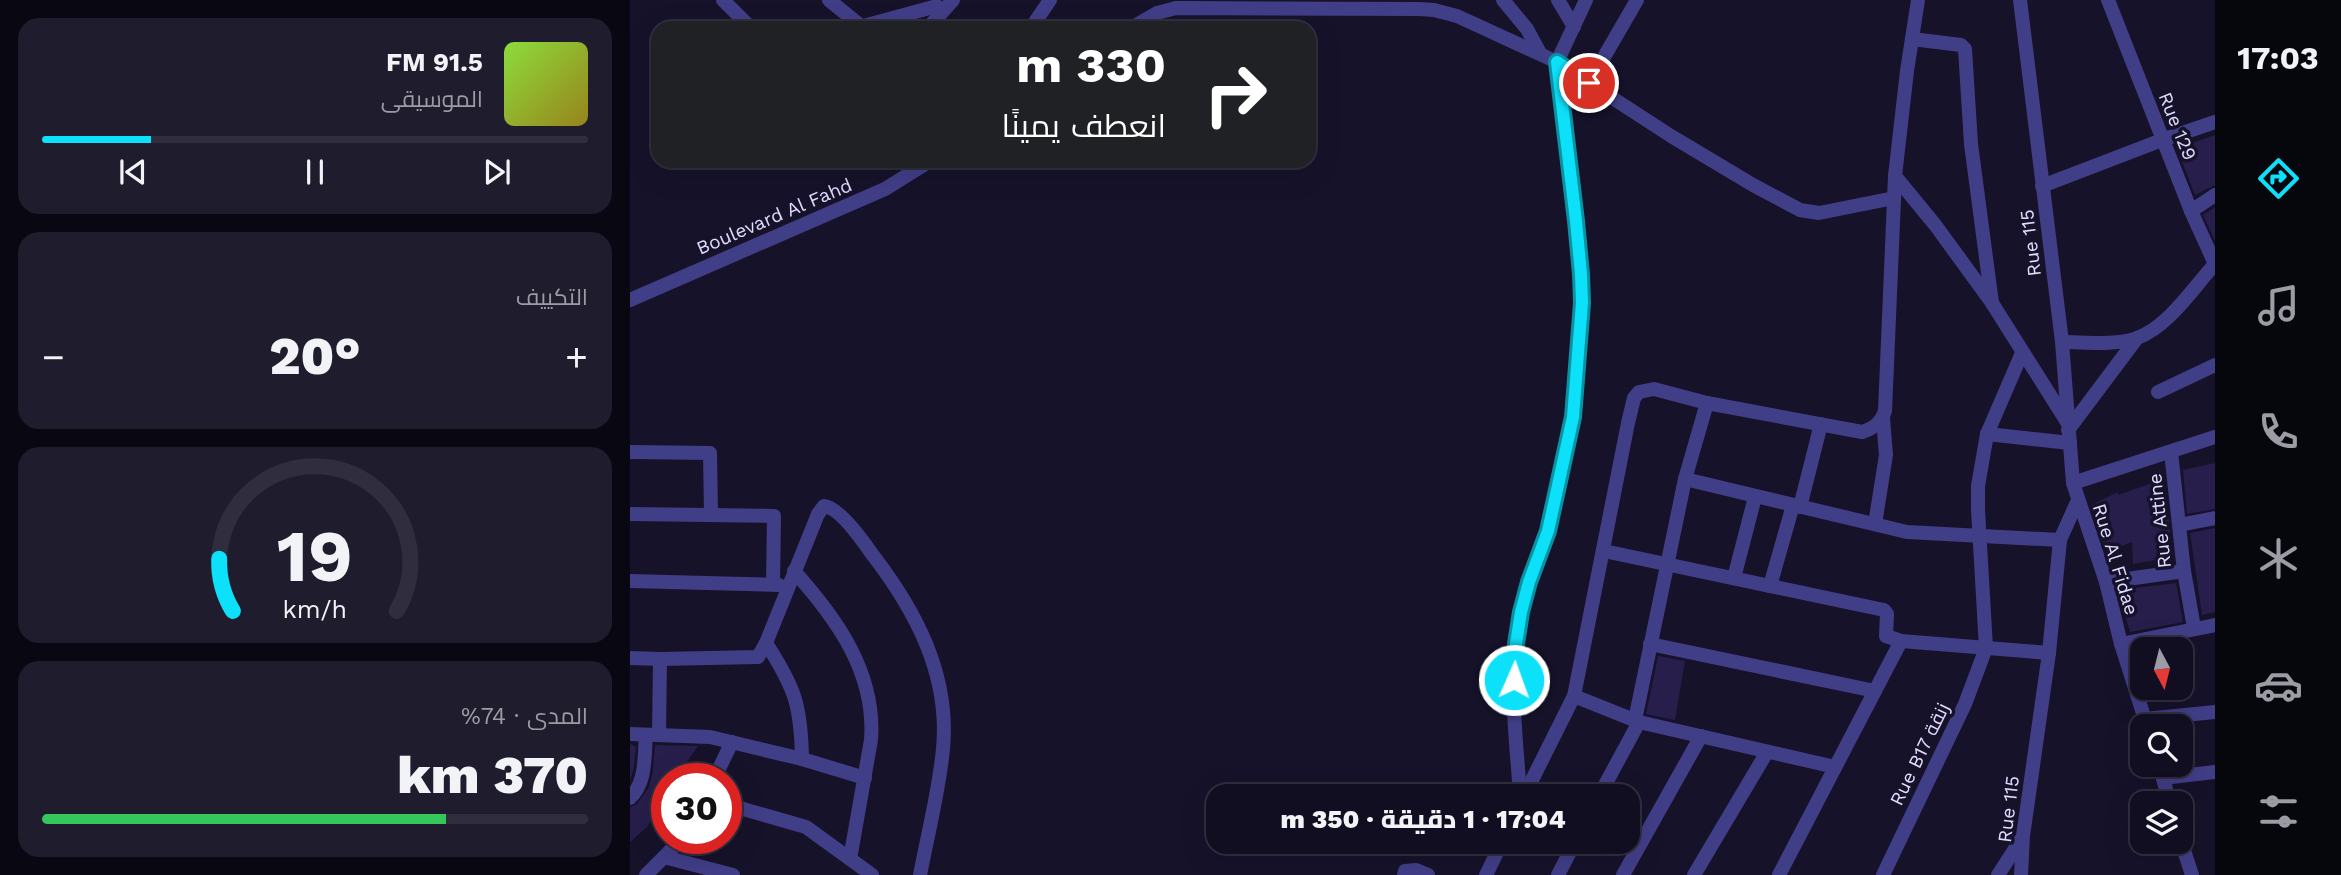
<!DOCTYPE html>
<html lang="ar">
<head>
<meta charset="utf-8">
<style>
	:root { --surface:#100e20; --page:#1e1c2d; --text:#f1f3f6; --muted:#9c9ca5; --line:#302e3e; --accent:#0de0f9 }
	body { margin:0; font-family:"Work Sans",Cairo,sans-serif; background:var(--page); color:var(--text); direction:rtl; height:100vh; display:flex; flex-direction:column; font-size:26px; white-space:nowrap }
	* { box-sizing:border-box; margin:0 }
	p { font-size:23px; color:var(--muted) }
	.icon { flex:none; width:38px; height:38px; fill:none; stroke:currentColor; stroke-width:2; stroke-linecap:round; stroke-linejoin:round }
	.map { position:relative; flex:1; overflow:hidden; direction:ltr }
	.drawer { display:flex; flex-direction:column; gap:18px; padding:18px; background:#090812; width:630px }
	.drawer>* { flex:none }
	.guide { position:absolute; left:21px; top:21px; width:665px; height:147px; border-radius:21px; box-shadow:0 7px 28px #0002,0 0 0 2px var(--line); direction:rtl; background:#202124; color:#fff; overflow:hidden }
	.needle { width:46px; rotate:173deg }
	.buttons { position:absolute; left:1500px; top:637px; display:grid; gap:14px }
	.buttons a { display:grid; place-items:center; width:63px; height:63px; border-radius:14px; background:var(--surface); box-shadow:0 7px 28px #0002,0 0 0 2px var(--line); font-size:35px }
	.speed { position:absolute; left:21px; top:763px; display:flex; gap:14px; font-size:35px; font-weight:700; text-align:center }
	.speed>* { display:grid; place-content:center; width:91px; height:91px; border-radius:50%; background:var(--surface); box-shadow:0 7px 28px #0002,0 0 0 2px var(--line); line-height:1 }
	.speed .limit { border:10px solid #d22; background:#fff; color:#111 }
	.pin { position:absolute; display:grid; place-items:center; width:60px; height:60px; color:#fff; margin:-30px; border:4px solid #fff; border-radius:50%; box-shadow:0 2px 7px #0007 }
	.me { position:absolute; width:77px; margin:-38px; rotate:2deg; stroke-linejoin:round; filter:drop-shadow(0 0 5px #0008) }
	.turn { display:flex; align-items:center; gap:24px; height:147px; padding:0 35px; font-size:32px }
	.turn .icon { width:91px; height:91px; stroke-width:2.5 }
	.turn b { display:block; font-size:49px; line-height:60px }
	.big { font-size:52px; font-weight:800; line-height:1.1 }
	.drawer .tile { flex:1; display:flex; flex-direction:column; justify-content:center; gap:10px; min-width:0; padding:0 24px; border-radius:21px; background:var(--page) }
	.drawer .dial { align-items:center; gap:0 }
	.dial svg { height:182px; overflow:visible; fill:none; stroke:var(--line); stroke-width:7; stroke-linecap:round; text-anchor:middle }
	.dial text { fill:var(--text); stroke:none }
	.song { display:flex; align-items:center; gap:21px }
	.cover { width:84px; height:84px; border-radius:10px; background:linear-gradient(135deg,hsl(90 70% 55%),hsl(50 70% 35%)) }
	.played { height:7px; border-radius:4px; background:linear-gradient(90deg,var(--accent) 20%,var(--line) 20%) }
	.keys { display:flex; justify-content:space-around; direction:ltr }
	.heat { display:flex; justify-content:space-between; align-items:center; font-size:38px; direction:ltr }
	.charge { height:10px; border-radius:5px; background:linear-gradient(90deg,#34c759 74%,var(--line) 0) }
	.trip { position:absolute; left:576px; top:784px; width:434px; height:70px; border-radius:21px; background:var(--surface); box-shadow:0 7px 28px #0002,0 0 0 2px var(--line); font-weight:800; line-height:70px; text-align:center; direction:rtl }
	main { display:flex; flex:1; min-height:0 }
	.tab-bar { display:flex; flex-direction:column; width:126px; justify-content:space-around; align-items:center; background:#06060d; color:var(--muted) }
	.tab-bar .icon { width:49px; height:49px }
	.tab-bar .current { color:var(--accent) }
	.tab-bar b { font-size:32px; color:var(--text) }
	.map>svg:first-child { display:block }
</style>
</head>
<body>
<main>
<nav class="tab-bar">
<b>17:03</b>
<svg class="icon current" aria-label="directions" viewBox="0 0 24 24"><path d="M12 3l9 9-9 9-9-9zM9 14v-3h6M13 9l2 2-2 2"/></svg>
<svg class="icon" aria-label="music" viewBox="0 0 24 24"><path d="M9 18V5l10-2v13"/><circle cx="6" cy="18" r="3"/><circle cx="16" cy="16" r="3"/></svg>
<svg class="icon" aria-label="phone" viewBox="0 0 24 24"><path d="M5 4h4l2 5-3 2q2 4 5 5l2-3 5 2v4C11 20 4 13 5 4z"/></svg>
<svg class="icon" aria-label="climate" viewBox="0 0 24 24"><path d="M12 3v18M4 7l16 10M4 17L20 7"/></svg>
<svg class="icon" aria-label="car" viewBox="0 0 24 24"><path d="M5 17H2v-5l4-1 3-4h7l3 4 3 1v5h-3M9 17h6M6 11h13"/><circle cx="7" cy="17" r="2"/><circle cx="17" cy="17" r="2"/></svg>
<svg class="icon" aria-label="filters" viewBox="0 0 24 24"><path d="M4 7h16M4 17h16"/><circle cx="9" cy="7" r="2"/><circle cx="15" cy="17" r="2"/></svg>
</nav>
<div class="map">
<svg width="1585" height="875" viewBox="0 0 1585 875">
	<rect width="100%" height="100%" fill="#16122a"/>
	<g fill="#271e4b">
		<path d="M 1585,135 L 1585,185 L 1565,195 L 1546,146 L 1559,144 Z"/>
		<path d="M 1585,207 L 1585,241 L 1573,215 Z"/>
		<path d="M 1585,463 L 1585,509 L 1557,514 L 1553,470 Z"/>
		<path d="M 1534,479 L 1543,557 L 1503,564 L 1502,542 L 1476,552 L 1461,505 L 1488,492 L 1488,495 Z"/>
		<path d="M 1585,528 L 1585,612 L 1572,615 L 1560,533 Z"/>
		<path d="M 1546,583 L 1553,622 L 1500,632 L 1488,590 Z"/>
		<path d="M 1028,656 L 1055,661 L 1045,720 L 1016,714 Z"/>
		<path d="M 0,744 L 6,747 L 4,767 L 0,781 Z"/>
		<path d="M 25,745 L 68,746 L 45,779 L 37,779 L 37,794 L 17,827 L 0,842 L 0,807 L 7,804 L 19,787 L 23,770 Z"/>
	</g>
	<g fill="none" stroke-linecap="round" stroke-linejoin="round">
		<g stroke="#413e88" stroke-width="14">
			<path d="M 93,0 L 121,28"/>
			<path d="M 199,0 L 231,26"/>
			<path d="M 873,0 L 897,29 L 910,53"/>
			<path d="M 928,0 L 944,27"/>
			<path d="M 1390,0 L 1432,342 L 1443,483 L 1476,582 L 1491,644 L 1517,726"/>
			<path d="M 1478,0 L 1561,211 L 1585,264"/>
			<path d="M 226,28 L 307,6"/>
			<path d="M 298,28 L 323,0"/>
			<path d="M 401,28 L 420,0"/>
			<path d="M 501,28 L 527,13 L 546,8 L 789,9 L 804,10 L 827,16 L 927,62 L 1041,136 L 1123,185 L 1170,210 L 1189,213 L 1264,198"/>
			<path d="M 1282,39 L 1331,45 L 1335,49 L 1341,144 L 1362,303"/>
			<path d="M 927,62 L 956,0"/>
			<path d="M 959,83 L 1007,0"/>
			<path d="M 1265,176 L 1306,226 L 1362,303 L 1437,422"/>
			<path d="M 1412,186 L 1532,140 L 1585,122"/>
			<path d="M 1561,211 L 1585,195"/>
			<path d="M 0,300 L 255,189 L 300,161"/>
			<path d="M 1432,342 C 1455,342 1484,346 1507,338 C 1539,326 1563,288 1585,264"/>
			<path d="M 1528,392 L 1585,365"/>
			<path d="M 1438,430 L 1507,338"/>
			<path d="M 1357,434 L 1440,443"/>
			<path d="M 0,452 L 80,453 L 81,514"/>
			<path d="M 1541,452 L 1554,571 L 1564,628"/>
			<path d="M 1055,479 L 1277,532 L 1430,540"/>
			<path d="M 1443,483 L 1585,437"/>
			<path d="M 1170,507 L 1191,424"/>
			<path d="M 0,514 L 144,516 L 143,584"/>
			<path d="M 1245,524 L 1256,455 L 1253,418"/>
			<path d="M 1549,525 L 1585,518"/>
			<path d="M 974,551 L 1254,610 L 1257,614 L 1256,636 L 1271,641 L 1419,653"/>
			<path d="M 164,571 C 207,619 246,673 241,740 L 220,859"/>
			<path d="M 1104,578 L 1125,497"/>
			<path d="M 0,581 L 149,585"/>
			<path d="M 1476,582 L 1554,571"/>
			<path d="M 1140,586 L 1163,505"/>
			<path d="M 136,643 C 165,688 171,705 172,759"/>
			<path d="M 1020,644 L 1245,691"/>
			<path d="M 1491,644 L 1585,625"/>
			<path d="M 0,658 L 30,659 L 128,657 L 136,643 L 188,514 L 194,506 C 209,507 233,541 242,554 C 286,611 320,675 313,749 C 309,791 298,833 290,875"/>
			<path d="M 944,696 L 1009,722 L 1205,767"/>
			<path d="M 1515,719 L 1585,712"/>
			<path d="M 1005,720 L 1055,479 L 1077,403"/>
			<path d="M 0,734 L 80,737 L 172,759 L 235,778"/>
			<path d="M 29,735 L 30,659"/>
			<path d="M 1529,765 L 1540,803"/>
			<path d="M 1533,778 L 1585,772"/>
			<path d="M 84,779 L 102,742"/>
			<path d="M 890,796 C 887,745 879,692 887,641 C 889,622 893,603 899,584 C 905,565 914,547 919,528 C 942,446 952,360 951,274 L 927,62"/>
			<path d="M 894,796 L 944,696 L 998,423 L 1004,398 L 1009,392 L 1024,389 L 1077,403 L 1232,432 C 1244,428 1251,423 1255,411 L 1265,176 L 1277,71 L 1288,0"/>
			<path d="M 969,796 L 1009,722"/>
			<path d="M 0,798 C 17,782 14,756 16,735"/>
			<path d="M 96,804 L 176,827 L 242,875"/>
			<path d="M 1550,838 L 1562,875"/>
			<path d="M 34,857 L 52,838"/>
			<path d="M 16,875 L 34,857 L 103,875"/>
			<path d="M 774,875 L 775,871 L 786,870 L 798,875"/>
			<path d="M 856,875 L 872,842"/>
			<path d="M 928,875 L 945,842"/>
			<path d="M 993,875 L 1071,736"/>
			<path d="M 1064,875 L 1137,752"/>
			<path d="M 1149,875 L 1271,641"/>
			<path d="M 1253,875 L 1335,704 L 1356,648 L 1348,510 L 1348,486 L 1357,434 L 1392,353"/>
			<path d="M 1368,875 L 1392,838"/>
			<path d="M 1391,875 L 1393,836 L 1419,653 L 1430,540 L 1448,500"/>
		</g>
	</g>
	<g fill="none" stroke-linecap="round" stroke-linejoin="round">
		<defs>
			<path id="route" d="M 884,680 L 886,644 L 891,612 L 899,582 L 918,531 L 943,417 L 952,303 L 951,274 L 946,221 L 927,62 L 959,83"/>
		</defs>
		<use href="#route" stroke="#0892a2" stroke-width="18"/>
		<use href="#route" stroke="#0de0f9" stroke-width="12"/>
	</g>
	<g text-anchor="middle" stroke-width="7" stroke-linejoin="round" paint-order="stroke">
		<g font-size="19" fill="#e0dcfe" stroke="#16122a">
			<text transform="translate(1548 126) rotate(68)" y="7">Rue 129</text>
			<text transform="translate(144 216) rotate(-23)" y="7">Boulevard Al Fahd</text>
			<text transform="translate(1400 243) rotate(-97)" y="7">Rue 115</text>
			<text transform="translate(1529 521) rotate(-96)" y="7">Rue Attine</text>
			<text transform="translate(1486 559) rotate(73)" y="7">Rue Al Fidae</text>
			<text transform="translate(1289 754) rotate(-64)" y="7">Rue B17 زنقة</text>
			<text transform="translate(1378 809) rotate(-83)" y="7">Rue 115</text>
		</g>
	</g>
</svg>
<div class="buttons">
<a><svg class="needle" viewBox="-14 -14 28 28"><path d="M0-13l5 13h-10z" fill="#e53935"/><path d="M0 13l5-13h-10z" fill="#9c9ca5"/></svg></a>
<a><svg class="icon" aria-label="search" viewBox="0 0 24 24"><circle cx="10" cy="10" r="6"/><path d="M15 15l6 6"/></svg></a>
<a><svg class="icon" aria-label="layers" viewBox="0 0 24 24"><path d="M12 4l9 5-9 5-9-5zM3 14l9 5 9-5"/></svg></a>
</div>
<div class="speed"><div class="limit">30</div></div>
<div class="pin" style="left:959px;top:83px;background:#d93025"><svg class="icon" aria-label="arrive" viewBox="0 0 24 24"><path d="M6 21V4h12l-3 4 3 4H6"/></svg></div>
<svg class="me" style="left:884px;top:680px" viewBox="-20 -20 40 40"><circle r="17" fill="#0de0f9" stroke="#fff" stroke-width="3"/><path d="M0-11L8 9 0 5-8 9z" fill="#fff"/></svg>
<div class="trip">17:04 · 1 دقيقة · 350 m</div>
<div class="guide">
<div class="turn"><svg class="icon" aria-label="right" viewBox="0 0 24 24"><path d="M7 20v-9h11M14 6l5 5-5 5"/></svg><div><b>330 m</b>انعطف يمينًا</div></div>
</div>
</div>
<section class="drawer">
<div class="tile">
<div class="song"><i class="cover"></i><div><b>91.5 FM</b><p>الموسيقى</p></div></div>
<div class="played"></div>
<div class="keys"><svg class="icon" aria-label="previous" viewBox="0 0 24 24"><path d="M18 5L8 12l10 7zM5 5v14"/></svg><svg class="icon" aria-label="pause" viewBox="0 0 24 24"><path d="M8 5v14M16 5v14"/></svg><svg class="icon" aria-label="next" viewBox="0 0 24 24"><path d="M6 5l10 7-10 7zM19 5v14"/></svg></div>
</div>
<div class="tile"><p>التكييف</p>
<div class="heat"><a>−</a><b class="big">20°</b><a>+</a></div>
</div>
<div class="tile dial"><svg viewBox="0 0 100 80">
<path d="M14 69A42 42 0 1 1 86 69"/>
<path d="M14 69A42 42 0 0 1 8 46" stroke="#0de0f9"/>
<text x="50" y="56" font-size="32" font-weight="700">19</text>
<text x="50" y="72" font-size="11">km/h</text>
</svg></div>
<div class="tile"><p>المدى · 74%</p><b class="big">370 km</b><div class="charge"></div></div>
</section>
</main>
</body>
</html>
